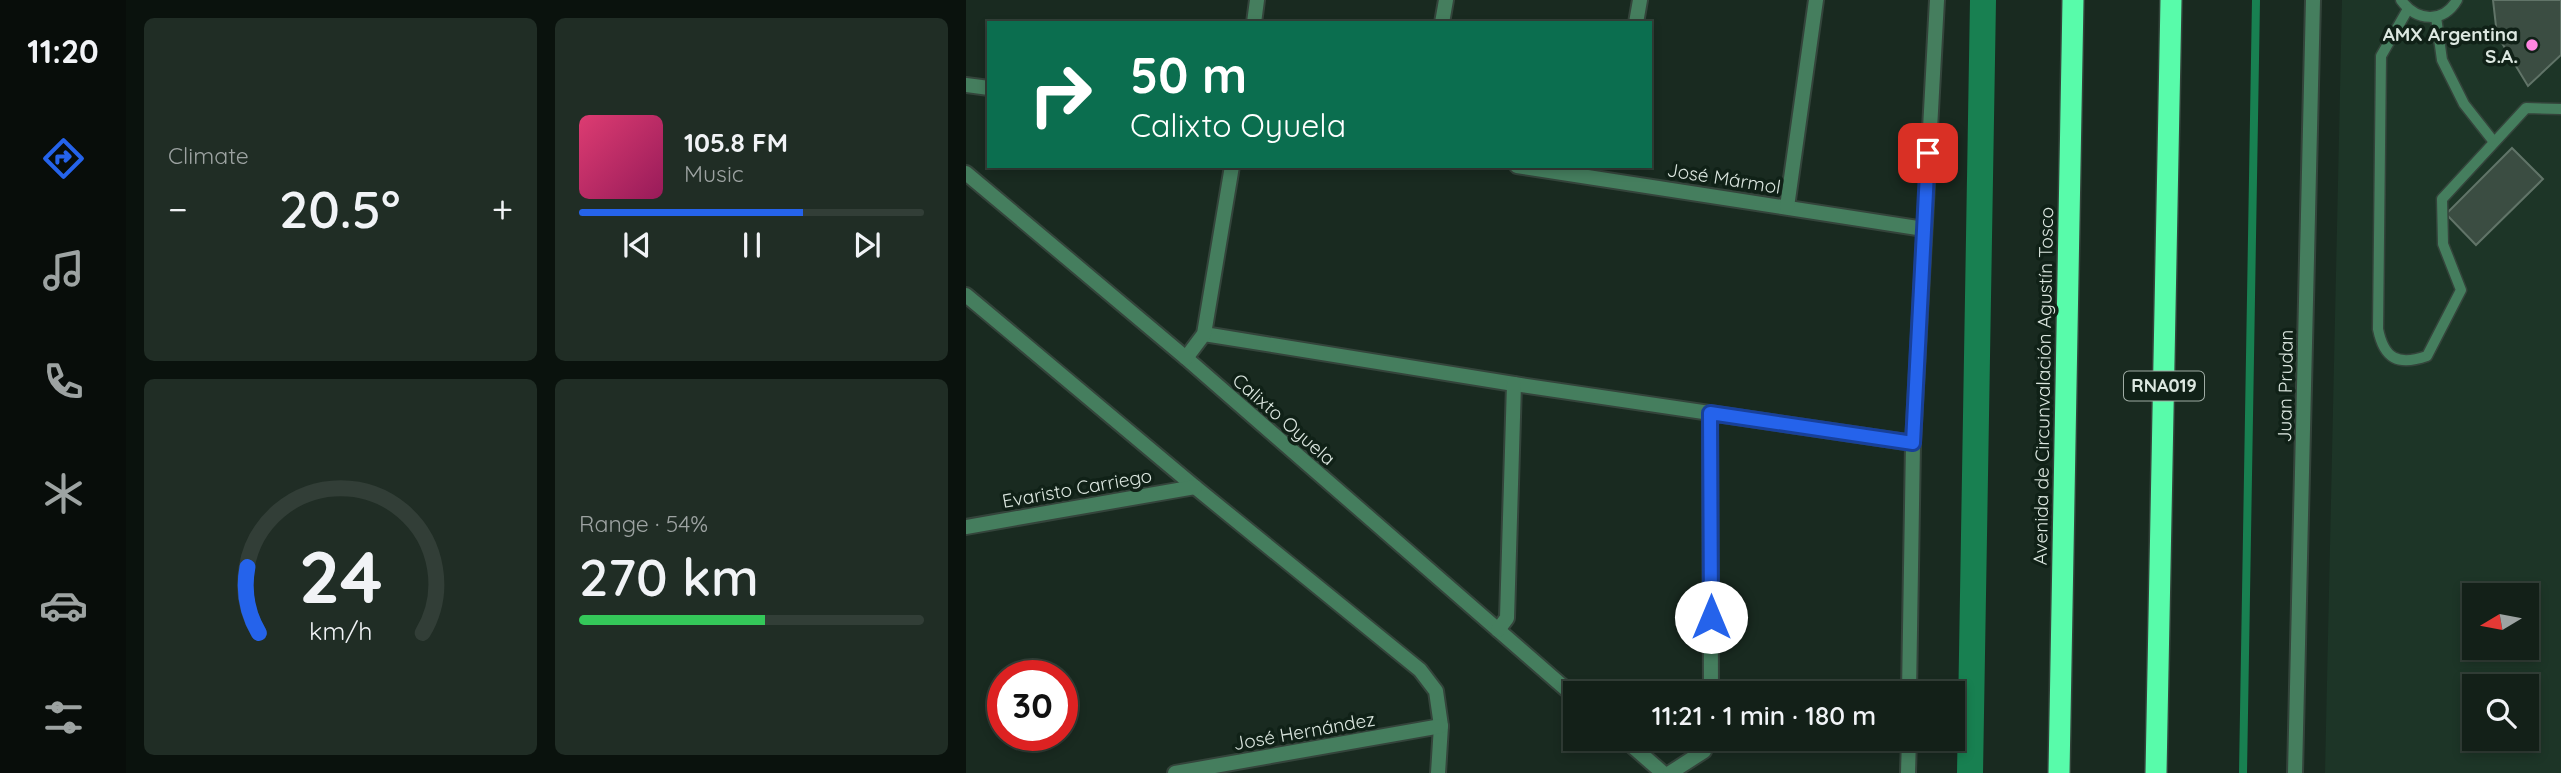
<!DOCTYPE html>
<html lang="en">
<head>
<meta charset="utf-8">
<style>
	:root { --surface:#132018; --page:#202d25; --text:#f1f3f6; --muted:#9da3a2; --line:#323e37; --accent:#2563eb }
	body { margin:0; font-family:Quicksand,sans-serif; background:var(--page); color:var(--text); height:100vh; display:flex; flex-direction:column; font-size:26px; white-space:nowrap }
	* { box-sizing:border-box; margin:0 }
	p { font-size:23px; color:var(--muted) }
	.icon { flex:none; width:38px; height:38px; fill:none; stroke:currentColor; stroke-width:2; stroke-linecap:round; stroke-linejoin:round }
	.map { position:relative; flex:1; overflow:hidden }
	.details { display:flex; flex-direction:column; gap:18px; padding:18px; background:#0a120d; width:840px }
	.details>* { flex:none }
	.top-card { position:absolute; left:21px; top:21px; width:665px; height:147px; border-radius:0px; box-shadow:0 4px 10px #0003,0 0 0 2px var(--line); background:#0b6e4f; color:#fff; overflow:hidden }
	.needle { width:46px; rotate:260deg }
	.buttons { position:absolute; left:1496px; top:583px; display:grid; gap:14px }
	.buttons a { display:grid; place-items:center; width:77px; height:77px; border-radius:0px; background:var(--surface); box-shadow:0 4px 10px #0003,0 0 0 2px var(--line); font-size:35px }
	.speed { position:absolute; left:21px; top:660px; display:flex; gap:14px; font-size:35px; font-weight:700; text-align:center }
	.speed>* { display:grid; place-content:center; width:91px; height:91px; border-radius:50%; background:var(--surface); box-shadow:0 4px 10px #0003,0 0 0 2px var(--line); line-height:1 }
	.speed .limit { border:10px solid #d22; background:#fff; color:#111 }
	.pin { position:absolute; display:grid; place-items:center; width:60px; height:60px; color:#fff; margin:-30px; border-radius:14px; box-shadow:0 4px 10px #0006 }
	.me { position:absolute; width:77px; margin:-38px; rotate:0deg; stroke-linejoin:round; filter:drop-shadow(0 0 5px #0008) }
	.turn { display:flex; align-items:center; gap:24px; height:147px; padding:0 28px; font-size:32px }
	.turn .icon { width:91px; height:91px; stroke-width:2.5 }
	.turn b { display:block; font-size:49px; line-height:60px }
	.big { font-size:52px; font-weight:600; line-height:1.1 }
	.details .widget { flex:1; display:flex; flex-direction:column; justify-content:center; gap:10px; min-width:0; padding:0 24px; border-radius:10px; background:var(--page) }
	.details .dial { align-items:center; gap:0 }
	.dial svg { height:182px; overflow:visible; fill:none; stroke:var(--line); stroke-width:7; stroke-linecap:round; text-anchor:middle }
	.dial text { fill:var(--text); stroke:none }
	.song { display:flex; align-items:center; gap:21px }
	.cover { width:84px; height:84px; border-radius:10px; background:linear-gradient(135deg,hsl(340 70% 55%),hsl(330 70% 35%)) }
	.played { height:7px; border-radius:4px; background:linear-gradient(90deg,var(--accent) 65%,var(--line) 65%) }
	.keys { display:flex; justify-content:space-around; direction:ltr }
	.heat { display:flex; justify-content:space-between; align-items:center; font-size:38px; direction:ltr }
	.charge { height:10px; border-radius:5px; background:linear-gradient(90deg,#34c759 54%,var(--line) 0) }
	.details .tiles { flex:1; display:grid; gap:18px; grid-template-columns:repeat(2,1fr) }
	.trip { position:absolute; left:597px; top:681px; width:402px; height:70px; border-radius:0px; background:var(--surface); box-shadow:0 4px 10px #0003,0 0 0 2px var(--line); font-weight:600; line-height:70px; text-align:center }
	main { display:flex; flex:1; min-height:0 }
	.menu { display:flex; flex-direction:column; width:126px; justify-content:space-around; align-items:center; background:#080d0a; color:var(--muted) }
	.menu .icon { width:49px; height:49px }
	.menu .selected { color:var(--accent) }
	.menu b { font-size:32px; color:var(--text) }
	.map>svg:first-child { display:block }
</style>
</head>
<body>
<main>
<nav class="menu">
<b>11:20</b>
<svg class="icon selected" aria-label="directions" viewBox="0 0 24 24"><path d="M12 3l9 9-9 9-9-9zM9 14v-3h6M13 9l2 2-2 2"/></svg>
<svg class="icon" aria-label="music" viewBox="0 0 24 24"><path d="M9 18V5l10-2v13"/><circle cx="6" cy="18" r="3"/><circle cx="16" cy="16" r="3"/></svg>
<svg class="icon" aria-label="phone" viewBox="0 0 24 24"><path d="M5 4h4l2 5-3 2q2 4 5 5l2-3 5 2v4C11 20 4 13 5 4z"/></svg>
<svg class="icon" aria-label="climate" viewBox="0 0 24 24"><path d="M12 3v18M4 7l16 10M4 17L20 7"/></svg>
<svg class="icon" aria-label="car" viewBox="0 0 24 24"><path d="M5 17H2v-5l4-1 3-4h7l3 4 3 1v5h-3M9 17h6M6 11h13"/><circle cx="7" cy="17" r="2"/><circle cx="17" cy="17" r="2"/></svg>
<svg class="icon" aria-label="filters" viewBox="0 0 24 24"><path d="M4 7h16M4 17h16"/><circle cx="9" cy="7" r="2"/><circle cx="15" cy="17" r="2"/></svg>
</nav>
<section class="details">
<div class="tiles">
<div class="widget"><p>Climate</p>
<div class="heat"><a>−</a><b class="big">20.5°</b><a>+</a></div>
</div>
<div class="widget">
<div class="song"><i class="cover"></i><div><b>105.8 FM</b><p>Music</p></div></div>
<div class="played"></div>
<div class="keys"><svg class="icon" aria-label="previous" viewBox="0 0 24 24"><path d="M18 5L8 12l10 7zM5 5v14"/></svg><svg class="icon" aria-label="pause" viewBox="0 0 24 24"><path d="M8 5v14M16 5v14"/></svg><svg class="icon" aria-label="next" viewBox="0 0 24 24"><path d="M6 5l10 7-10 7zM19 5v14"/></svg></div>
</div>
<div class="widget dial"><svg viewBox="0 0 100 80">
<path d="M14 69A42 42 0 1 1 86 69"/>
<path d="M14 69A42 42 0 0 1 9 40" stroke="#2563eb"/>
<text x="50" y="56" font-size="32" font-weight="700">24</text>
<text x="50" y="72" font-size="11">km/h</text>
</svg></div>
<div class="widget"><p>Range · 54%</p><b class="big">270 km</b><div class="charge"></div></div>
</div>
</section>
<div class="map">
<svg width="1595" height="773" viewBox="0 0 1595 773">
	<rect width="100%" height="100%" fill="#192a20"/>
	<path fill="#1d3527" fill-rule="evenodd" d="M 1376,0 L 1595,0 L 1595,773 L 1359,773 ZM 1508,595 L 1561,595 L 1561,648 L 1508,648 ZM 1508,686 L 1561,686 L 1561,738 L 1508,738 Z"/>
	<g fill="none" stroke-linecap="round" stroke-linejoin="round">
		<path stroke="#188051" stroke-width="8" d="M 1277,773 L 1290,0"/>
		<path stroke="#188051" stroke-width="26" d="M 1004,773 L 1017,0"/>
	</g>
	<g fill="#3b4d42" stroke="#617468" stroke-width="2">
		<path d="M 1527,0 L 1595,0 L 1595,55 L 1562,86 L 1531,35 Z"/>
		<path d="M 1546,148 L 1577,179 L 1510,245 L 1480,214 Z"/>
	</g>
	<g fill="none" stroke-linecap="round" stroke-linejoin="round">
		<defs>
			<g id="lane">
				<path d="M 1435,0 C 1450,21 1477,24 1491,0"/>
				<path d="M 1442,9 L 1415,56 L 1412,329 C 1418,359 1432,366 1461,356 L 1495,290 L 1477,244 L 1476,199 L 1560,108 L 1595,109"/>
				<path d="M 1470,17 L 1476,60 L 1498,104 L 1528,142"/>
			</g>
			<g id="street">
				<path d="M 288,23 L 291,0"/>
				<path d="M 476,23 L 480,0"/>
				<path d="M 670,23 L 674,0"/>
				<path d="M 0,85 L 23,88"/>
				<path d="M 551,166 L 958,229"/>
				<path d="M 0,173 L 220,358 L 609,697"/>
				<path d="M 821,207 L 850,0"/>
				<path d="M 0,295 L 229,487 L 454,670 L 470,691 L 475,726 L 472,773"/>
				<path d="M 238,334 L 548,384 L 947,443"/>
				<path d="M 220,358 L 238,334 L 266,166"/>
				<path d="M 744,413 L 745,693"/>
				<path d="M 0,527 L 229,487"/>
				<path d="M 532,630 L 541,618 L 548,384"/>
				<path d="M 943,693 L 947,443 L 971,0"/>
				<path d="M 657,738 L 697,773"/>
				<path d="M 209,773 L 475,726"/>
				<path d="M 704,773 L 738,751 L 743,738"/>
				<path d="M 942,773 L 943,738"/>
				<path d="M 1329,773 L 1347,0"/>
			</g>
			<g id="highway">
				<path d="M 1093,773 L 1107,0"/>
				<path d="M 1190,773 L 1205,0"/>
			</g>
		</defs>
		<use href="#lane" stroke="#34443b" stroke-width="13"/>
		<use href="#street" stroke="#34443b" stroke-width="18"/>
		<use href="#highway" stroke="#34443b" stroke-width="24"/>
		<use href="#lane" stroke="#457e5e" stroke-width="10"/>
		<use href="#street" stroke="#457e5e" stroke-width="14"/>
		<use href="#highway" stroke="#58fbaa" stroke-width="21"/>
	</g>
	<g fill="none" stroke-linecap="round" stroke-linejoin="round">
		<defs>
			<path id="route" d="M 745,617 L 744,413 L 947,443 L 962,153"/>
		</defs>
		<use href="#route" stroke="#184099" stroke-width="18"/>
		<use href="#route" stroke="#2563eb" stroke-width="12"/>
	</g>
	<circle fill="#fe85e0" stroke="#102117" stroke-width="2.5" cx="1566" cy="45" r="7"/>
	<g text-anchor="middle" stroke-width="7" stroke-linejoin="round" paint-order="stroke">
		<rect fill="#102117" stroke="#9faca4" stroke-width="2" x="1158" y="371.5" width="80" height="29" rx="5"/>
		<g font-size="18" font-weight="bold" fill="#dce7e0">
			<text x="1198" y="392">RNA019</text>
		</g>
		<g font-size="19" font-weight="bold" fill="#dce7e0" stroke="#102117" text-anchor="end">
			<text x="1552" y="41">AMX Argentina<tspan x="1552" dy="22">S.A.</tspan></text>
		</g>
		<g font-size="19" fill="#dce7e0" stroke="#102117">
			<text transform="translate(758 178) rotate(9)" y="7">José Mármol</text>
			<text transform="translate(1077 386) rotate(-89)" y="7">Avenida de Circunvalación Agustín Tosco</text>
			<text transform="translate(1319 386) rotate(-89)" y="7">Juan Prudan</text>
			<text transform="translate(318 419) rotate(41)" y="7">Calixto Oyuela</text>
			<text transform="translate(111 488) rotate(-10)" y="7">Evaristo Carriego</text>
			<text transform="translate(338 731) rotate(-10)" y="7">José Hernández</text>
		</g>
	</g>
</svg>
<div class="buttons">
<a><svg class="needle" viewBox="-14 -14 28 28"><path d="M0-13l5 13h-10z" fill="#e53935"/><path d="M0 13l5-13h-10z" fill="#9da3a2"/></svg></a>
<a><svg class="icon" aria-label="search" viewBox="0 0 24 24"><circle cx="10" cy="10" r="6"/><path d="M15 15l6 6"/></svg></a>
</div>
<div class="speed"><div class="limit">30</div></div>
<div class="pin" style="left:962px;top:153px;background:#d93025"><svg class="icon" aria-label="arrive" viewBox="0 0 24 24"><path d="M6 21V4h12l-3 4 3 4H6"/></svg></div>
<svg class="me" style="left:745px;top:617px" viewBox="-20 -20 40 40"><circle r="19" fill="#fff"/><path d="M0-13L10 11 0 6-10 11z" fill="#2563eb"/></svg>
<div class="trip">11:21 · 1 min · 180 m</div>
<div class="top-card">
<div class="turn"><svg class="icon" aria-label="right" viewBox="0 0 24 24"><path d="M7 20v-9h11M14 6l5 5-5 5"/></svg><div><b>50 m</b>Calixto Oyuela</div></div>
</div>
</div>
</main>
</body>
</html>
